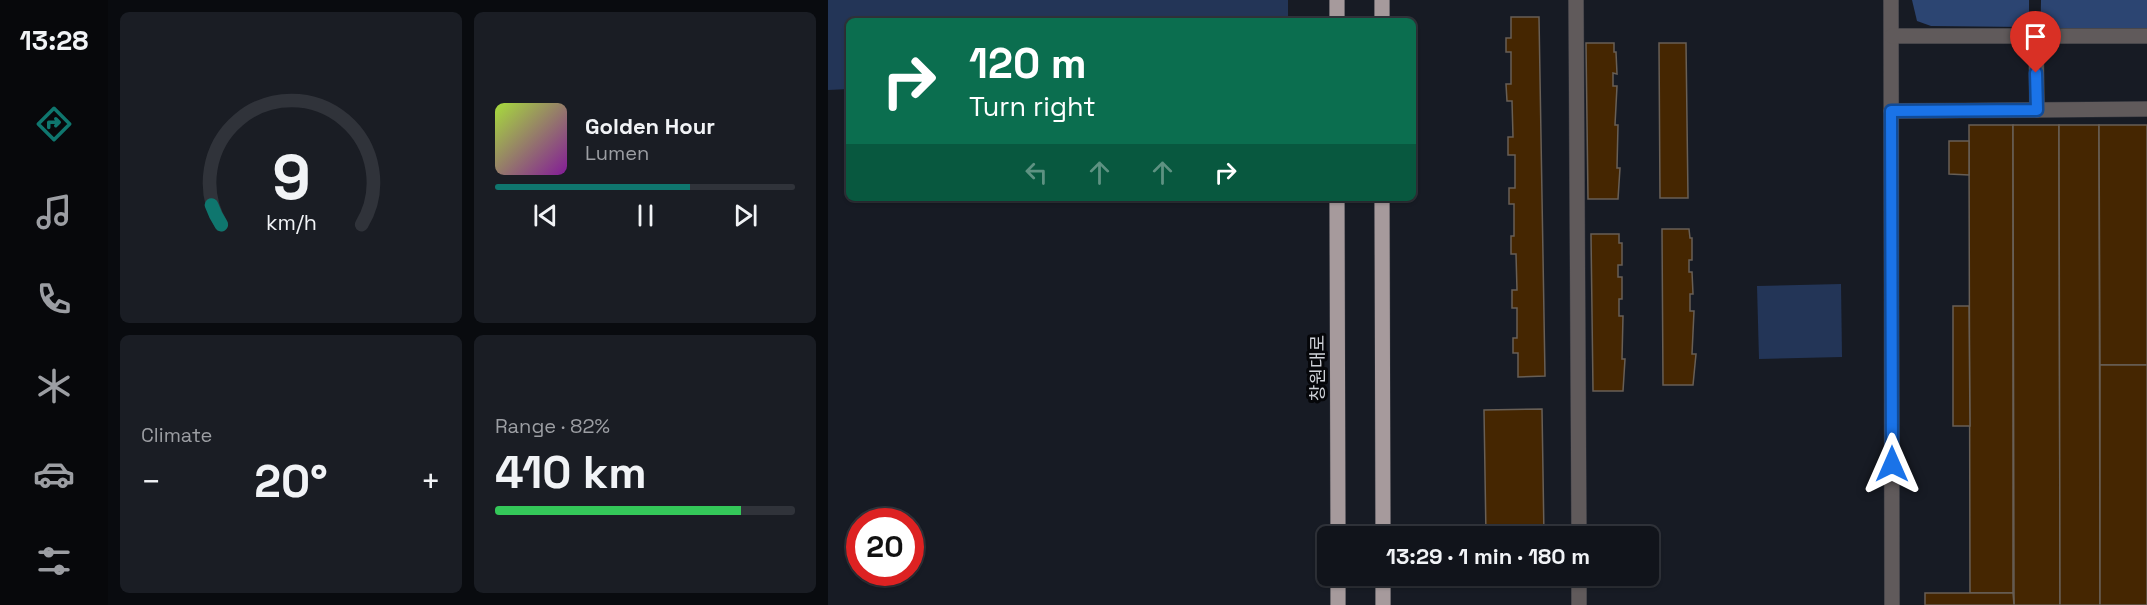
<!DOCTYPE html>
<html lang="en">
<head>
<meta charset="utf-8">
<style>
	:root { --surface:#11141b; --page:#1a1d24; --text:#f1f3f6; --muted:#9c9ea3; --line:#30333a; --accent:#0f766e }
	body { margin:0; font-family:"Space Grotesk","Noto Sans KR",sans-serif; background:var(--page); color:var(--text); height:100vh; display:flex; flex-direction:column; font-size:22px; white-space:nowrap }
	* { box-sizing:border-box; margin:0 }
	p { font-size:20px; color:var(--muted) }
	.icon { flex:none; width:33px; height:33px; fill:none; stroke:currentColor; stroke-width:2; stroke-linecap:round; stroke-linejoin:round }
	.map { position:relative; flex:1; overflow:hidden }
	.drawer { display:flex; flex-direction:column; gap:12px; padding:12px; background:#090b0f; width:720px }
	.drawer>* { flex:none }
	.banner { position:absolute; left:18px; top:18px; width:570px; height:183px; border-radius:9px; box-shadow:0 2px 4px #0004,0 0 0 2px var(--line); background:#0b6e4f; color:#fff; overflow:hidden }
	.speed { position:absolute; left:18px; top:508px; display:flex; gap:12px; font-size:30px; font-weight:700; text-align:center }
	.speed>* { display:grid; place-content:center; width:78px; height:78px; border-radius:50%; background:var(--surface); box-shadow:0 2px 4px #0004,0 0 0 2px var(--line); line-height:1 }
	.speed .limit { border:9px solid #d22; background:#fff; color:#111 }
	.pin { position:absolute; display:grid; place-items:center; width:51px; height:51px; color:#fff; margin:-62px -26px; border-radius:50% 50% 50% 0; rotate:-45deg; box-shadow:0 0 6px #0007 }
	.pin .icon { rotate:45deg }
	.me { position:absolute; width:66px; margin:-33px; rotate:0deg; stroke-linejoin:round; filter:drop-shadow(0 0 4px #0008) }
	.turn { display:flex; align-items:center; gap:21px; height:126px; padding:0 24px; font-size:27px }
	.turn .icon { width:78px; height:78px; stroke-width:2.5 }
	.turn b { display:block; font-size:42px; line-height:51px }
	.lanes { display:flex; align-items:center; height:57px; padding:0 24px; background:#0003; justify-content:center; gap:30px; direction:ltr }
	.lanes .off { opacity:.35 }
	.big { font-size:45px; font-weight:700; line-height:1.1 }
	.drawer .widget { flex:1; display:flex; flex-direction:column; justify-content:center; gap:9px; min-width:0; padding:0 21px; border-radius:9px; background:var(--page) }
	.drawer .dial { align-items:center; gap:0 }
	.dial svg { height:156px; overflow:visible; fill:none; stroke:var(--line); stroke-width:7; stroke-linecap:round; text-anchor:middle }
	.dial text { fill:var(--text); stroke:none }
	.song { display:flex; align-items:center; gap:18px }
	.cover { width:72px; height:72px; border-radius:9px; background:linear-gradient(135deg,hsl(80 70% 55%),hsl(290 70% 35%)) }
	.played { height:6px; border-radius:3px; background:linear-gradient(90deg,var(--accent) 65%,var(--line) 65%) }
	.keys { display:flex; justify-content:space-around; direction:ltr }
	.heat { display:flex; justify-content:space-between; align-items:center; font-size:33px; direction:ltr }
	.charge { height:9px; border-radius:4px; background:linear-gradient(90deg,#34c759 82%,var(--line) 0) }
	.drawer .tiles { flex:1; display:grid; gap:12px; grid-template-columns:repeat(2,1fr) }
	.trip { position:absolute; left:489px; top:526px; width:342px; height:60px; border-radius:9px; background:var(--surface); box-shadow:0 2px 4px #0004,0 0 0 2px var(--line); font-weight:700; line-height:60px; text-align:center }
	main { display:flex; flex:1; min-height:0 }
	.tab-bar { display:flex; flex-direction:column; width:108px; justify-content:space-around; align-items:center; background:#07080b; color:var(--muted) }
	.tab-bar .icon { width:42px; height:42px }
	.tab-bar .current { color:var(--accent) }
	.tab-bar b { font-size:27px; color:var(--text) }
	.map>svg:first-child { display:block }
</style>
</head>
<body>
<main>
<nav class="tab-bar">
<b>13:28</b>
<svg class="icon current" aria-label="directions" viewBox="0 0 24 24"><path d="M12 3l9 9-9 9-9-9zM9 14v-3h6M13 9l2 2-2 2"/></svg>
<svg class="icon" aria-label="music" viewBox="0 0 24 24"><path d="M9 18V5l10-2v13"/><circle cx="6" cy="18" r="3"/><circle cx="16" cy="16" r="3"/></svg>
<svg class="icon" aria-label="phone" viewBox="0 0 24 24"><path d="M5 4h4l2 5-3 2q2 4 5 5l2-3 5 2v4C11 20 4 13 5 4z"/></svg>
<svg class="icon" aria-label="climate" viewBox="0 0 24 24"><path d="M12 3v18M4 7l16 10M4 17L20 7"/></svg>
<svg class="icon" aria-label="car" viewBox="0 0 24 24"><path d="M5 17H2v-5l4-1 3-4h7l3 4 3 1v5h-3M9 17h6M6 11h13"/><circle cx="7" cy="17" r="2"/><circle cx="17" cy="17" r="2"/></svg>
<svg class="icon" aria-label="filters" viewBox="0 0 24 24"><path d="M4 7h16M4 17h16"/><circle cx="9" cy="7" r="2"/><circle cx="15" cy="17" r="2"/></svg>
</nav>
<section class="drawer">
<div class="tiles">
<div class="widget dial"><svg viewBox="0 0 100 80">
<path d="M14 69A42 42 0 1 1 86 69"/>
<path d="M14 69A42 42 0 0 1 9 59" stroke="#0f766e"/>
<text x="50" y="56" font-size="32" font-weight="700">9</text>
<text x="50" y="72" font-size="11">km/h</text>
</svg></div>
<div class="widget">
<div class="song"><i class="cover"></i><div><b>Golden Hour</b><p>Lumen</p></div></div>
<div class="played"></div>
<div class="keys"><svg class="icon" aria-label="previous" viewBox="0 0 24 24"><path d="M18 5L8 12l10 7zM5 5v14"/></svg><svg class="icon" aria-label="pause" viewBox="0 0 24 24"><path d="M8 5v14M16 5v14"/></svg><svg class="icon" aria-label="next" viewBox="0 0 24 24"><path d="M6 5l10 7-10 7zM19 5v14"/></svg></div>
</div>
<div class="widget"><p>Climate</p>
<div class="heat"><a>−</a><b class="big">20°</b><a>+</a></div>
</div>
<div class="widget"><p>Range · 82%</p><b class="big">410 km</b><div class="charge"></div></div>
</div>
</section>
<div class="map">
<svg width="1319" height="605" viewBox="0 0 1319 605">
	<rect width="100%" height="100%" fill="#171b24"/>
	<g fill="#233557">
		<path d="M 0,0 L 460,0 L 460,21 L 21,21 L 21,89 L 0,90 Z"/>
		<path d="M 1013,284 L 1014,357 L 931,359 L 929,286 Z"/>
	</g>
	<g fill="#2c4572">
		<path d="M 1084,0 L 1201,0 L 1201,19 L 1197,27 L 1103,26 L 1089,21 Z"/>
		<path d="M 1213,0 L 1319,0 L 1319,29 L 1223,29 C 1211,23 1213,13 1213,0 Z"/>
	</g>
	<g fill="#452601" stroke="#685f56" stroke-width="1.5">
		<path d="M 683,17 L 711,17 L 717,376 L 690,377 L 690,353 L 685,353 L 685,338 L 689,338 L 689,308 L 684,308 L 684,290 L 689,290 L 688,254 L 683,254 L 683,236 L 686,236 L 686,204 L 681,204 L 681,188 L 687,188 L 687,155 L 680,155 L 680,137 L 685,137 L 684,101 L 679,101 L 678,84 L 683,84 L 683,52 L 678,52 L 678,38 L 683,38 Z"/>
		<path d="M 758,43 L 786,43 L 786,52 L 788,52 L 789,74 L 785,73 L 785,86 L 789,86 L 787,125 L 790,125 L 789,168 L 792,168 L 790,199 L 760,199 Z"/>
		<path d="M 831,43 L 858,43 L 860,198 L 832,198 Z"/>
		<path d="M 1141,125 L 1185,125 L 1185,593 L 1142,593 Z"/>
		<path d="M 1185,125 L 1231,125 L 1232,605 L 1186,605 Z"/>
		<path d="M 1231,125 L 1271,125 L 1272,605 L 1232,605 Z"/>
		<path d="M 1271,125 L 1319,125 L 1319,365 L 1272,365 Z"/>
		<path d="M 1121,141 L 1141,141 L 1141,175 L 1121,174 Z"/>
		<path d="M 834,229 L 861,229 L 862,238 L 864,238 L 864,260 L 861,260 L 861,272 L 864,272 L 865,294 L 862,294 L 862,311 L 866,311 L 864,354 L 868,354 L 865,385 L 835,385 Z"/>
		<path d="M 763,234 L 791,234 L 791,243 L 794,243 L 794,265 L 790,265 L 790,277 L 794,277 L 794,299 L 791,299 L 791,316 L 795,316 L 794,359 L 797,359 L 795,391 L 765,391 Z"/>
		<path d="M 1125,306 L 1141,306 L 1142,426 L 1125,426 Z"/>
		<rect x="1272" y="365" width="47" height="240"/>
		<path d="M 714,409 L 716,537 L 658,537 L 656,410 Z"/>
		<path d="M 1097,593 L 1185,593 L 1186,605 L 1097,605 Z"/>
	</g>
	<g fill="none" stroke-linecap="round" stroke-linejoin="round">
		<defs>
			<g id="minor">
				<path d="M 748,0 L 751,537"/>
				<path d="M 1063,0 L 1064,605"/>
				<path d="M 1064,36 L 1319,36"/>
				<path d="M 1208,36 L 1209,110"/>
				<path d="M 1063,111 L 1319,109"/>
				<path d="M 751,576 L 751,605"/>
			</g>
			<g id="major">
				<path d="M 509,0 L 509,21"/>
				<path d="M 554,0 L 554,21"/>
				<path d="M 509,198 L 510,537"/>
				<path d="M 554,198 L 555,537"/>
				<path d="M 510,576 L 510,605"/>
				<path d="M 555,576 L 555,605"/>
			</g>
		</defs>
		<use href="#minor" stroke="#31343d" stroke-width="16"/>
		<use href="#major" stroke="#31343d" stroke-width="16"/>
		<use href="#minor" stroke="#605a5b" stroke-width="15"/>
		<use href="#major" stroke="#a69a9c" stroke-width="15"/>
	</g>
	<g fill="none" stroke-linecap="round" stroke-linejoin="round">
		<defs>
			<path id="route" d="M 1064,464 L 1063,111 L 1209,110 L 1208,73"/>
		</defs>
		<use href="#route" stroke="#114b97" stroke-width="15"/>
		<use href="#route" stroke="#1a73e8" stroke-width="10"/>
	</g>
	<g text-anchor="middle" stroke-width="6" stroke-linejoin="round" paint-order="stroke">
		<g font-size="18" fill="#ced1d7" stroke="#050609">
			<text transform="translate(490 368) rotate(-90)" y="6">창원대로</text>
		</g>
	</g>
</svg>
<div class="speed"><div class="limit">20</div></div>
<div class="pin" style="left:1208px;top:73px;background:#d93025"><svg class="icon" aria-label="arrive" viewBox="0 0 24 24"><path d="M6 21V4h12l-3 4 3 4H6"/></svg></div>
<svg class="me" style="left:1064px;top:464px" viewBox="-20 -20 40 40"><path d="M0-17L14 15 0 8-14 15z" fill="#1a73e8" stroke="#fff" stroke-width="4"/></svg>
<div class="trip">13:29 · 1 min · 180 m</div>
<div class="banner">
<div class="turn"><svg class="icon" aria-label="right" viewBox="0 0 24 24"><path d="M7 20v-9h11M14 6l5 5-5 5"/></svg><div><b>120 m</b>Turn right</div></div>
<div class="lanes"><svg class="icon off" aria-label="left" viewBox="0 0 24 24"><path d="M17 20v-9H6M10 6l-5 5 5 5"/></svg><svg class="icon off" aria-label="ahead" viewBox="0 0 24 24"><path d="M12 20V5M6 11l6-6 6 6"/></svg><svg class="icon off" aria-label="ahead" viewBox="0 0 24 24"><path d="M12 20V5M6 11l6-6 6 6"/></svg><svg class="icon" aria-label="right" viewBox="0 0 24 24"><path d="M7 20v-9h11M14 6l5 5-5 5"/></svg></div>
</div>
</div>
</main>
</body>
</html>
